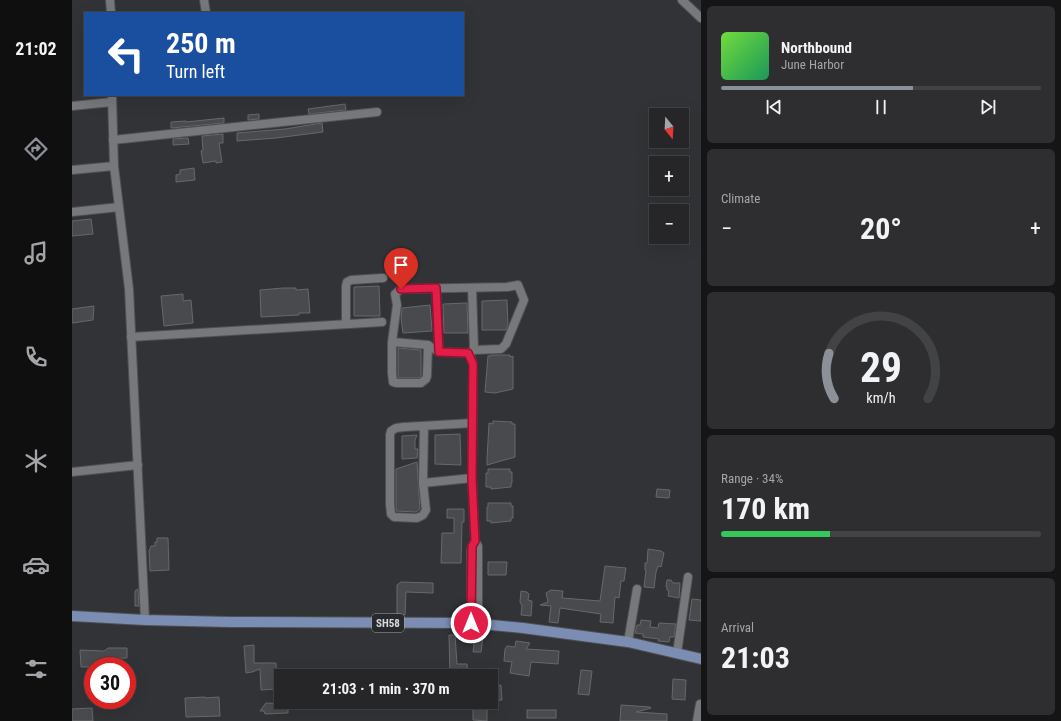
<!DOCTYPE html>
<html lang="en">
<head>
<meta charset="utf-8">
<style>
	:root { --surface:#262628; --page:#2e2e30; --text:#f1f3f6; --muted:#a4a5a8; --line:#424345; --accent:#8c9099 }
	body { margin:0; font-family:"Roboto Condensed",sans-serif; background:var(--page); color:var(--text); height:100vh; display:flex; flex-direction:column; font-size:15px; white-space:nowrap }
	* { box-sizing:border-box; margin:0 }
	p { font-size:13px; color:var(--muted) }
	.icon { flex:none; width:22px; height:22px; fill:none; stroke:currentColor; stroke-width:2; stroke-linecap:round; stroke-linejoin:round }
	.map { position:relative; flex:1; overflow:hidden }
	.panel { display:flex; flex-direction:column; gap:6px; padding:6px; background:#151516; width:360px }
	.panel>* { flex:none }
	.banner { position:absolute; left:12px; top:12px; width:380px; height:84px; border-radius:0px; box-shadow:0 4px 16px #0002,0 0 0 1px var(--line); background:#1a4fa0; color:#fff; overflow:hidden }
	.needle { width:26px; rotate:162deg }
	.fabs { position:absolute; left:577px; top:108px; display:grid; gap:8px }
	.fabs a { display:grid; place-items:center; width:40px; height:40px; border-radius:0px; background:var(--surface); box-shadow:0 4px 16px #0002,0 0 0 1px var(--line); font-size:20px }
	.speed { position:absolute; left:12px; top:657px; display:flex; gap:8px; font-size:20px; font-weight:700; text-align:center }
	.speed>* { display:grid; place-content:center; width:52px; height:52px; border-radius:50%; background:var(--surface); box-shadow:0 4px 16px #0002,0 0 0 1px var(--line); line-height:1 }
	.speed .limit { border:6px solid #d22; background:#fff; color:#111 }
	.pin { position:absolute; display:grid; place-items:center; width:34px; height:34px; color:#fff; margin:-41px -17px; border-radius:50% 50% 50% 0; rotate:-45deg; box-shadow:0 0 4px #0007 }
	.pin .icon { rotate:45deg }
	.me { position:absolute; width:44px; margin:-22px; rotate:0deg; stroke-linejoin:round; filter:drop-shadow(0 0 3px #0008) }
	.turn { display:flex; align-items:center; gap:14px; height:84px; padding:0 16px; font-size:18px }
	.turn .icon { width:52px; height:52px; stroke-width:2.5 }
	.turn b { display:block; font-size:28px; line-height:34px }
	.big { font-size:30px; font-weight:700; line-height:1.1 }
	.panel .tile { flex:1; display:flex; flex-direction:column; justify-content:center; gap:6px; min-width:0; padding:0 14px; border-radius:6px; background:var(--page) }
	.panel .dial { align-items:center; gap:0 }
	.dial svg { height:104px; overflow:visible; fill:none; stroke:var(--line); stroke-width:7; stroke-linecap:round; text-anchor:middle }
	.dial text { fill:var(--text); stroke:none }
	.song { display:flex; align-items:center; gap:12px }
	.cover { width:48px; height:48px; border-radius:6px; background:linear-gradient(135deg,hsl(100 70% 55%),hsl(150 70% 35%)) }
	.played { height:4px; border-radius:2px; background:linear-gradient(90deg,var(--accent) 60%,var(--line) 60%) }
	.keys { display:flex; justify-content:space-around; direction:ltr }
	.heat { display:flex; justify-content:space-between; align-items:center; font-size:22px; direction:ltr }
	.charge { height:6px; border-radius:3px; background:linear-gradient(90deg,#34c759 34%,var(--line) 0) }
	.trip { position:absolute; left:202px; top:669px; width:224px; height:40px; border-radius:0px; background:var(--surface); box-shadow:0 4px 16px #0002,0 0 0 1px var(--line); font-weight:700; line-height:40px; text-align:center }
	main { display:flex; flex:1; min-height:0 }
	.dock { display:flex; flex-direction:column; width:72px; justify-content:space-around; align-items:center; background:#0f0f10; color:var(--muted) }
	.dock .icon { width:28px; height:28px }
	.dock .selected { color:var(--accent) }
	.dock b { font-size:18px; color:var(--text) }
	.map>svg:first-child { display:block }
</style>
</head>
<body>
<main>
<nav class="dock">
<b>21:02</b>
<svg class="icon selected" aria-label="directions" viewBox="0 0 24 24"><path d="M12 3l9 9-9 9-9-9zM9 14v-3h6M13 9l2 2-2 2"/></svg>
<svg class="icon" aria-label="music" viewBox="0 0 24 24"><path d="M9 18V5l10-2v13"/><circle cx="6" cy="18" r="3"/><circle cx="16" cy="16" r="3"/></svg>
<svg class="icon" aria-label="phone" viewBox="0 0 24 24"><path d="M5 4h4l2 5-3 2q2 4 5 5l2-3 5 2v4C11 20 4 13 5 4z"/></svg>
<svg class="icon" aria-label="climate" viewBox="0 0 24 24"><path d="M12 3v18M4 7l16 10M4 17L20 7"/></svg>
<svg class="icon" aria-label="car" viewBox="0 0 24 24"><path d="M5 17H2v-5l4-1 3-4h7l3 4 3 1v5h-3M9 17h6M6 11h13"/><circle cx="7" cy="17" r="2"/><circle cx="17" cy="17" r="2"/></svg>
<svg class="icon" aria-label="filters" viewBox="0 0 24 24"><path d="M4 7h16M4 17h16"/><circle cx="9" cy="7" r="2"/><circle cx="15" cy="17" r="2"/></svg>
</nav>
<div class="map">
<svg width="629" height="721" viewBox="0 0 629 721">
	<rect width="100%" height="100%" fill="#323336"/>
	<g fill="#484a4d" stroke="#66686b">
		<path d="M 273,104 L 274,110 L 237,114 L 236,109 Z"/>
		<path d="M 187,114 L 187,119 L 176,120 L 176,115 Z"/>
		<path d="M 152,118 L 152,123 L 99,128 L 99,122 L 114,121 L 114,122 Z"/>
		<path d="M 250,123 L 251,132 L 204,138 L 165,141 L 165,133 L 213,129 Z"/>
		<path d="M 151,134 L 151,143 L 147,143 L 150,162 L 144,163 L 144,161 L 131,163 L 129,151 L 131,150 L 130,136 Z"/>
		<path d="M 116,138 L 117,144 L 101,145 L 101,139 Z"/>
		<path d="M 122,168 L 123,180 L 104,182 L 104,175 L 108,174 L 108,170 Z"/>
		<path d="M 19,219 L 21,234 L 0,236 L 0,221 Z"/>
		<path d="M 307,286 L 308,316 L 282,316 L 282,287 Z"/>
		<path d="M 211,288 L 224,288 L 224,290 L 236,289 L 238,313 L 227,313 L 227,315 L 189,317 L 188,290 Z"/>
		<path d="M 111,294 L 111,301 L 119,300 L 121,323 L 92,326 L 89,296 Z"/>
		<path d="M 435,300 L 436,325 L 434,330 L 410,330 L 410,301 Z"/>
		<path d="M 395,303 L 396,333 L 372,333 L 371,304 Z"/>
		<path d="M 358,305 L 360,331 L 331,333 L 329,319 L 330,308 Z"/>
		<path d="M 22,306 L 21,320 L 0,323 L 0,309 Z"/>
		<path d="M 326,348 L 349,350 L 349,376 L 347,378 L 326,378 Z"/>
		<path d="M 419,355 L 438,355 L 438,357 L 441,356 L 441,389 L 423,393 L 413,392 L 416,356 L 419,356 Z"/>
		<path d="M 421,421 L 440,422 L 440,424 L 443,424 L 443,457 L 415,465 L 415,459 L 417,423 L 421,424 Z"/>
		<path d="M 388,434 L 389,465 L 363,464 L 363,435 Z"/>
		<path d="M 345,435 L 343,440 L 343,449 L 346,449 L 345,458 L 330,459 L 330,436 Z"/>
		<path d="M 345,462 L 348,509 L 344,512 L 324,511 L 324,469 Z"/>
		<path d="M 416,469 L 438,469 L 438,472 L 440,472 L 440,483 L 439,483 L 439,487 L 419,489 L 419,487 L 414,487 L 414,473 L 416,473 Z"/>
		<path d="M 585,489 L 598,490 L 597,498 L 584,497 Z"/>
		<path d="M 416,503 L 439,503 L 439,506 L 441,506 L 441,518 L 439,518 L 439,521 L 419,523 L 419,521 L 415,521 L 415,507 L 416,507 Z"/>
		<path d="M 375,509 L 392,509 L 392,522 L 390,522 L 389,563 L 369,563 L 370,533 L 382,533 L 382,518 L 375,518 Z"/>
		<path d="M 85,538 L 96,538 L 97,570 L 78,571 L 77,551 L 79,546 L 83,546 L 83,542 L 85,542 Z"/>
		<path d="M 576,549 L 589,551 L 592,553 L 589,567 L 586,566 L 584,572 L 582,588 L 572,587 L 574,570 L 573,570 L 573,563 L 575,563 Z"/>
		<path d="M 416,562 L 435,562 L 434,575 L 416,575 Z"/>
		<path d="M 533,566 L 554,568 L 552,581 L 549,581 L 547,598 L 543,597 L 541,623 L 528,622 L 529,614 L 488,608 L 486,623 L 477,622 L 479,606 L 468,605 L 476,602 L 474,593 L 479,590 L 491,591 L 490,598 L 528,601 Z"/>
		<path d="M 595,580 L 599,580 L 601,583 L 608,583 L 607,598 L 596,596 L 597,591 L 595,590 L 595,587 L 594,587 Z"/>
		<path d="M 329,582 L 361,583 L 361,593 L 334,592 L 333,615 L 325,615 L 325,585 Z"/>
		<path d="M 66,589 L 67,606 L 63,606 L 63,591 Z"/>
		<path d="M 449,591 L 455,592 L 457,594 L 456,600 L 460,601 L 459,616 L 449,615 L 450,606 L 448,602 Z"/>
		<path d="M 620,599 L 629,600 L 629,621 L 617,620 Z"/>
		<path d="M 569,620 L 579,621 L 578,627 L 586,628 L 587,623 L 604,624 L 602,637 L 598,637 L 597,642 L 586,641 L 587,639 L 571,637 L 571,634 L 563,633 L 565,625 L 568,625 Z"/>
		<path d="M 377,635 L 383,635 L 385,664 L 395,664 L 396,675 L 378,676 Z"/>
		<path d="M 403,636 L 411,637 L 409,652 L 401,652 Z"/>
		<path d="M 444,641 L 458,643 L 454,649 L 487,651 L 486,664 L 459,662 L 457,676 L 438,673 L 440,662 L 432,661 L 433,649 L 435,646 L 443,647 Z"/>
		<path d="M 182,645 L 182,663 L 204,663 L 205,689 L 189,690 L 188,669 L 180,672 L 174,673 L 172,646 Z"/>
		<path d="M 36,648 L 55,648 L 55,658 L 29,659 L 27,666 L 21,666 L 21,667 L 9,667 L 8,650 L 32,651 Z"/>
		<path d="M 509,670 L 520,671 L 517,695 L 506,694 Z"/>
		<path d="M 601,679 L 614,680 L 613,700 L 600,699 Z"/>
		<path d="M 429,685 L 430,700 L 419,701 L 419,686 Z"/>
		<path d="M 133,697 L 133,698 L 147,697 L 148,716 L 114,717 L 113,698 Z"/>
		<path d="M 194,703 L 216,704 L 216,713 L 193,714 L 192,711 L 188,711 Z"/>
		<path d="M 549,705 L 578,707 L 579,708 L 564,712 L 595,714 L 595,721 L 548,721 Z"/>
		<path d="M 401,707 L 415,707 L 415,721 L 401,720 Z"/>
		<path d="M 20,708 L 21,721 L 0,721 L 0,709 Z"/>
		<rect x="455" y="710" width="29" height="8"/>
	</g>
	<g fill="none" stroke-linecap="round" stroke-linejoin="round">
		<defs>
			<g id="minor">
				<path d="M 38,0 L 39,13"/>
				<path d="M 132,0 L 134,13"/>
				<path d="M 610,0 L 629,18"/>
				<path d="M 40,95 L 42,166 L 57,289 L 73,620"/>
				<path d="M 0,106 L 40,102"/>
				<path d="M 41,140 L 305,112"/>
				<path d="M 0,170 L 42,166"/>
				<path d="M 0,212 L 47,207"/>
				<path d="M 364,288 L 367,352"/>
				<path d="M 400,288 L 402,350"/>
				<path d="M 274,324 L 274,286 L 275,282 L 279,280 L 311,278"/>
				<path d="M 59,337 L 310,322"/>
				<path d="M 320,342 L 356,345 L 367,352 L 397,353 L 402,350 L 429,349 L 434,344 L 452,300 L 446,285 L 435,287 L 329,289 L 323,294 L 325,305 L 320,342 L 320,373 L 321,382 L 324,383 L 349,383 L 354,379 L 355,376 L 356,345"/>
				<path d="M 397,353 L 401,364 L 400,478 L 403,541"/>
				<path d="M 352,427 L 351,483 L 354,510 L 351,515 L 345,518 L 322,517 L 319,514 L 318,504 L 318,435 L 319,431 L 324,428 L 332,427 L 401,423"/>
				<path d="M 0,472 L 66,465"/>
				<path d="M 351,483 L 400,478"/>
				<path d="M 399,623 L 399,551 L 400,546 L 403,541 L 406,546 L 406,624"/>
				<path d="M 556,642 L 565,589"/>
				<path d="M 605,653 L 616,577"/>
				<path d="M 625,721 L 628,704"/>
			</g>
			<path id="major" d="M 0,616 L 73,620 L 158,622 L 399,623 L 451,628 L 556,642 L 629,659"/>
		</defs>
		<use href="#minor" stroke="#4f5052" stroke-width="10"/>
		<use href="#major" stroke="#4f5052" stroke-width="12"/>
		<use href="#minor" stroke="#77787b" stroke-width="8"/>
		<use href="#major" stroke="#7b8db3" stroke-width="10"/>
	</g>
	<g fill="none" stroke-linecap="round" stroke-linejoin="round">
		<defs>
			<path id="route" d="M 329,289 L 364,288 L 367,352 L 396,353 L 401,364 L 400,478 L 403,541 L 400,546 L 399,623"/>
		</defs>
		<use href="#route" stroke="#92132f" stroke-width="10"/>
		<use href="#route" stroke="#e11d48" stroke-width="7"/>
	</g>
	<g text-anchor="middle" stroke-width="4" stroke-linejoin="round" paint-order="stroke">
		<rect fill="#28292c" stroke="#a3a4a6" stroke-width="1" x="300" y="614" width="32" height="18" rx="3"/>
		<g font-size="11" font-weight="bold" fill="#d8d9db">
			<text x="316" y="627">SH58</text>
		</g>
	</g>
</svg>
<div class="fabs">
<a><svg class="needle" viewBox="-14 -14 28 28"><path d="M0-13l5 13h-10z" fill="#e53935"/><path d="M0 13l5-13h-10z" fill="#a4a5a8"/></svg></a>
<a>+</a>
<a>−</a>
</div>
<div class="speed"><div class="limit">30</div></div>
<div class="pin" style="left:329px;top:289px;background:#d93025"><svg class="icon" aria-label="arrive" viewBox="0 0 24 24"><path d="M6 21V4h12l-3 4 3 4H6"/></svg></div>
<svg class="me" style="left:399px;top:623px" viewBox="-20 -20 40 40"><circle r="17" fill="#e11d48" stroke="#fff" stroke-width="3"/><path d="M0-11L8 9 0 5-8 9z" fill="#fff"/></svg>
<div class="trip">21:03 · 1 min · 370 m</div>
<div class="banner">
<div class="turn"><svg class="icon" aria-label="left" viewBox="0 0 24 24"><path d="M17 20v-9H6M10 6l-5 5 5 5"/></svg><div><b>250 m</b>Turn left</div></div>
</div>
</div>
<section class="panel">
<div class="tile">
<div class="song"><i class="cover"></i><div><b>Northbound</b><p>June Harbor</p></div></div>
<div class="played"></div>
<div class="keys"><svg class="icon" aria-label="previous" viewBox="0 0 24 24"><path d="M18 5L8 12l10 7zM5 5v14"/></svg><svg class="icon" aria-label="pause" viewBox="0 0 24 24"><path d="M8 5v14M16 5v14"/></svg><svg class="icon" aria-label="next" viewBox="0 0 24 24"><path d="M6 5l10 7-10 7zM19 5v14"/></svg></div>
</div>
<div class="tile"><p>Climate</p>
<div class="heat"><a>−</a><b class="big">20°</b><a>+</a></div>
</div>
<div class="tile dial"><svg viewBox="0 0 100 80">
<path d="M14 69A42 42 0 1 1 86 69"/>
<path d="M14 69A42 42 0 0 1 10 34" stroke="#8c9099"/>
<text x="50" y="56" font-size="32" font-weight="700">29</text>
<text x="50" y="72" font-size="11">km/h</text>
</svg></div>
<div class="tile"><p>Range · 34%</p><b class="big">170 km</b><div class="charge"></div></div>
<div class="tile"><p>Arrival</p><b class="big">21:03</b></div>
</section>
</main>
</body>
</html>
